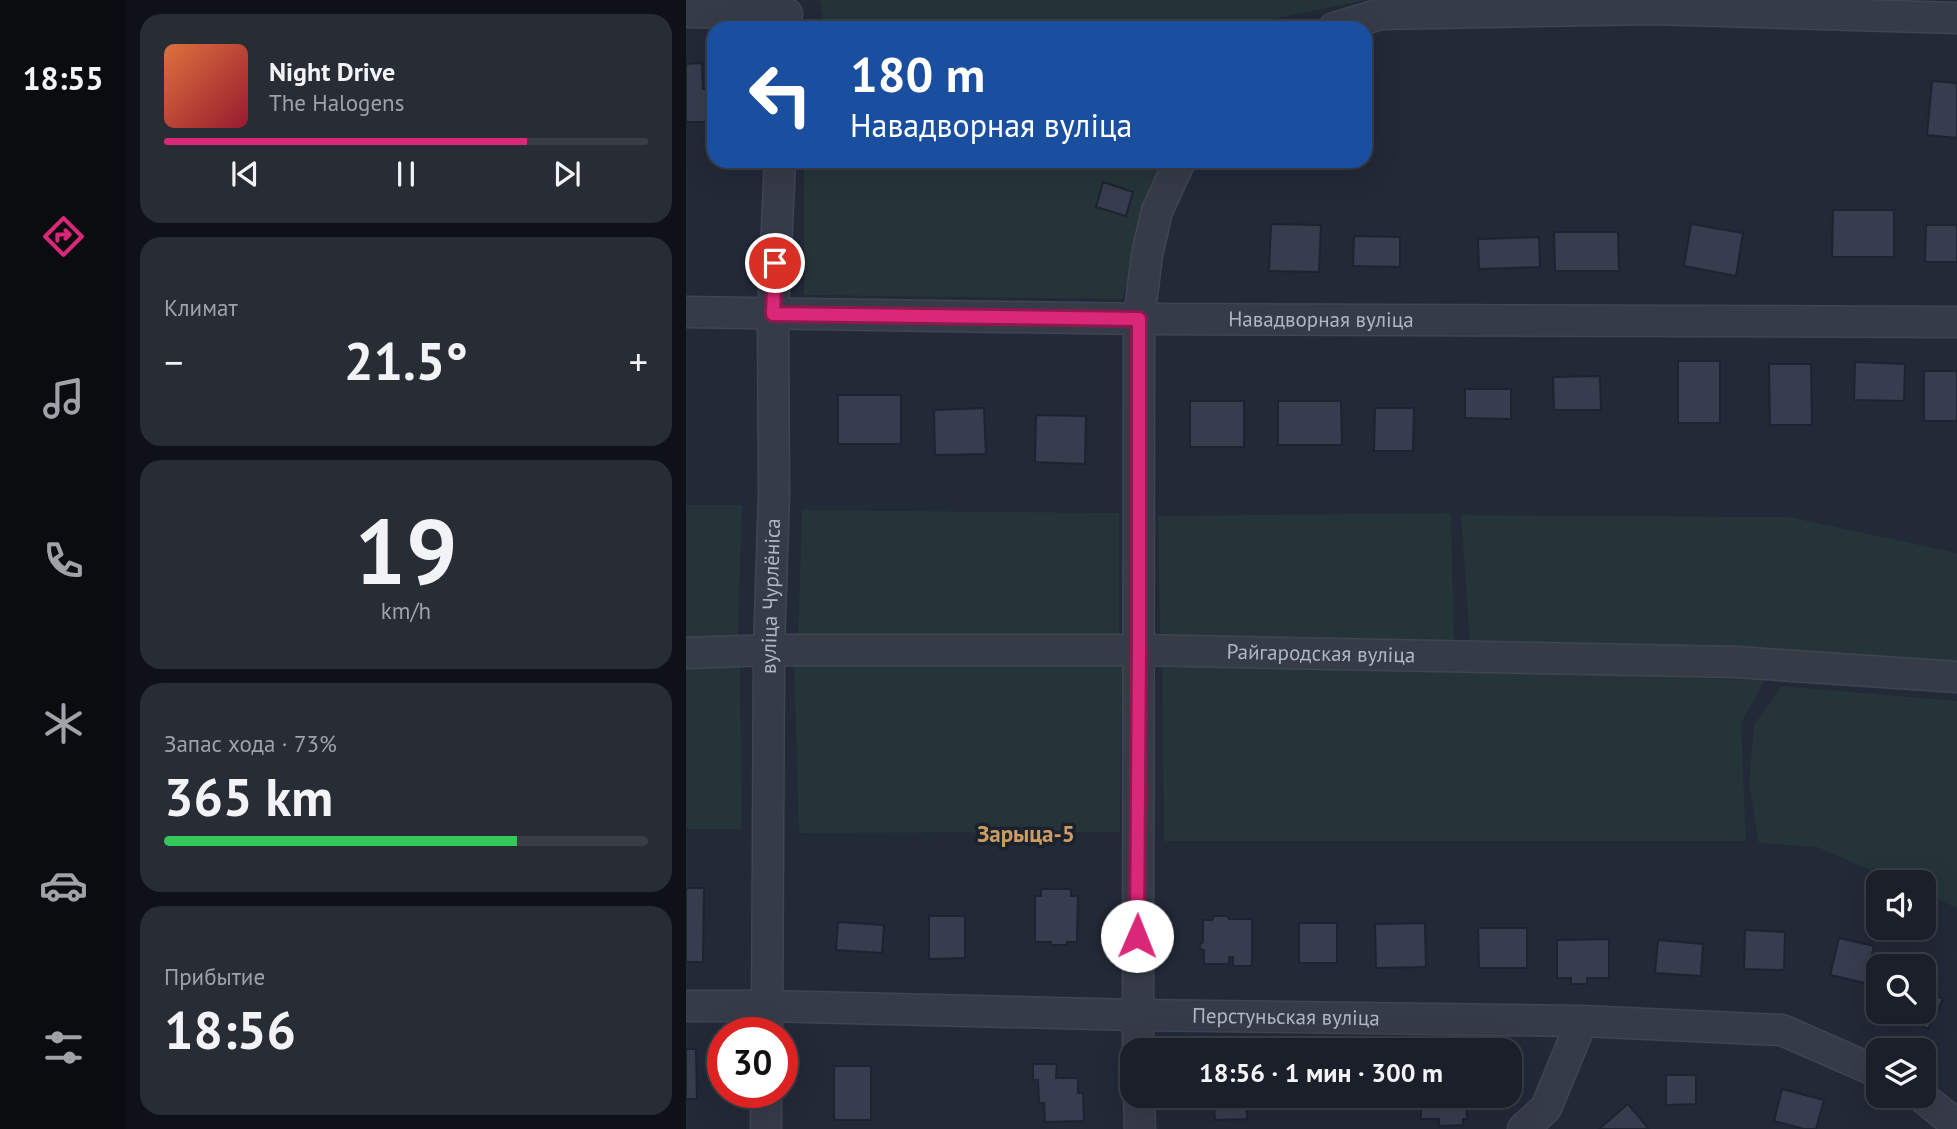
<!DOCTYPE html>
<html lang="ru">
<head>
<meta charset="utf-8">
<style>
	:root { --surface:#1a1f29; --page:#272c35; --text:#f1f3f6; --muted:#9fa2a8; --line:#383d46; --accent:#db2777 }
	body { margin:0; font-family:"PT Sans",sans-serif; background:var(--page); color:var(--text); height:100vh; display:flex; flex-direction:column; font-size:26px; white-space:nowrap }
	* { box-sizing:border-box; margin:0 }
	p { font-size:23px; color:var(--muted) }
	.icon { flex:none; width:38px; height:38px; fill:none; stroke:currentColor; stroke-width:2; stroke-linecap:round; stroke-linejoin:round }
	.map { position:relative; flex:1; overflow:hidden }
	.side { display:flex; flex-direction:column; gap:14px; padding:14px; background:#0e1117; width:560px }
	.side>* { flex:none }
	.top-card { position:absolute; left:21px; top:21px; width:665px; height:147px; border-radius:21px; box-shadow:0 7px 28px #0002,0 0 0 2px var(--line); background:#1a4fa0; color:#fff; overflow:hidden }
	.buttons { position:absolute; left:1180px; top:870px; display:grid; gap:14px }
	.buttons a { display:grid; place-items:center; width:70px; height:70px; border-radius:14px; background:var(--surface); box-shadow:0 7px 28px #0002,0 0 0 2px var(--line); font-size:35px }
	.speed { position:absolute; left:21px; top:1017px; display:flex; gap:14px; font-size:35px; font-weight:700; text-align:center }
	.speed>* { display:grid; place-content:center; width:91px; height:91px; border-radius:50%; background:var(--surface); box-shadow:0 7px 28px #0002,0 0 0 2px var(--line); line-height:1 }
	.speed .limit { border:10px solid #d22; background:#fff; color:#111 }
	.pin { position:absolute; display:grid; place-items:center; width:60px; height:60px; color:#fff; margin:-30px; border:4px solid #fff; border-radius:50%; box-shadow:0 2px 7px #0007 }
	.me { position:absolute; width:77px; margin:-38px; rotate:1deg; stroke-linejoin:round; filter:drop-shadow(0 0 5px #0008) }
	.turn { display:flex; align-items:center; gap:24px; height:147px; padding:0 28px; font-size:32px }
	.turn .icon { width:91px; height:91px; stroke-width:2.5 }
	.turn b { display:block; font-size:49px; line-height:60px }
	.big { font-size:52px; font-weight:700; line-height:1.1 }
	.side .widget { flex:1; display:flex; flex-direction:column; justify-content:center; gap:10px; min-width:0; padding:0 24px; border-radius:21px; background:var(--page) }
	.side .dial { align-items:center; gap:0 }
	.dial b { font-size:91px; line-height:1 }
	.song { display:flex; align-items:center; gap:21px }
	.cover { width:84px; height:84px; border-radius:10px; background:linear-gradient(135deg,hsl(20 70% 55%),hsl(350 70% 35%)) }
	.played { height:7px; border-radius:4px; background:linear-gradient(90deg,var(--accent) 75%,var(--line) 75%) }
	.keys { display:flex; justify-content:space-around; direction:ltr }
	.heat { display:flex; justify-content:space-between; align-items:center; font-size:38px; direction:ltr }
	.charge { height:10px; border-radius:5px; background:linear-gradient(90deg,#34c759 73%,var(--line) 0) }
	.trip { position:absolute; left:434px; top:1038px; width:402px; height:70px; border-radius:21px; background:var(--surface); box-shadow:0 7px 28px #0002,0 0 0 2px var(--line); font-weight:700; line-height:70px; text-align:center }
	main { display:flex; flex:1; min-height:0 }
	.tab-bar { display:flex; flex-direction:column; width:126px; justify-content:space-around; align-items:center; background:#0a0c10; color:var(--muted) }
	.tab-bar .icon { width:49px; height:49px }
	.tab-bar .on { color:var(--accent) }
	.tab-bar b { font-size:32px; color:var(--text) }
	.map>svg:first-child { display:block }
</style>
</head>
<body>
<main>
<nav class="tab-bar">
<b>18:55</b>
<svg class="icon on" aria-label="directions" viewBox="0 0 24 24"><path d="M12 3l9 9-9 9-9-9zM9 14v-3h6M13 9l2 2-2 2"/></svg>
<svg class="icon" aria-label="music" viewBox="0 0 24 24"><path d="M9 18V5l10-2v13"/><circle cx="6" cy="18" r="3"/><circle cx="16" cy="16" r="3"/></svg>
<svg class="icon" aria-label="phone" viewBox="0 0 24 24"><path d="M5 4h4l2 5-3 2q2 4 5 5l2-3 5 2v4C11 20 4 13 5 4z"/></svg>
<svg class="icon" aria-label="climate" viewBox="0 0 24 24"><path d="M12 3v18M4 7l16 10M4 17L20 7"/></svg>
<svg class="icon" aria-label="car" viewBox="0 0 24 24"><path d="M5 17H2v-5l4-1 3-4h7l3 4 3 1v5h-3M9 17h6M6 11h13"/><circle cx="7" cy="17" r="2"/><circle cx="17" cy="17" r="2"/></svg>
<svg class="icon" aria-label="filters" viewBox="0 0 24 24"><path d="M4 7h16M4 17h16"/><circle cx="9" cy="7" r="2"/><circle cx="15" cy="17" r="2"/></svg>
</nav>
<section class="side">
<div class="widget">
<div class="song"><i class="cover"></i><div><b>Night Drive</b><p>The Halogens</p></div></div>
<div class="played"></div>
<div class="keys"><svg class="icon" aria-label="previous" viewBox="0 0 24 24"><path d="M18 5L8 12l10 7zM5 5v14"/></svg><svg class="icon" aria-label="pause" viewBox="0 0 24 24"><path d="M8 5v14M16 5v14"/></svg><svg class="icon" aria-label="next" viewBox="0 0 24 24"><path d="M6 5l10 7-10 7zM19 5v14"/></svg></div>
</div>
<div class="widget"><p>Климат</p>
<div class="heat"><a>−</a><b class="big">21.5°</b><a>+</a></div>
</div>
<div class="widget dial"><b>19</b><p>km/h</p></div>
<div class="widget"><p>Запас хода · 73%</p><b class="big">365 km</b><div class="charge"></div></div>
<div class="widget"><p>Прибытие</p><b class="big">18:56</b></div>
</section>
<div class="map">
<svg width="1271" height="1129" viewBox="0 0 1271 1129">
	<rect width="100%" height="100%" fill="#222937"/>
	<g fill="#243438">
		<path d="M 134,0 L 681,0 L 541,28 L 138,28 Z"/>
		<path d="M 118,161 L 479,161 L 460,201 L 437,299 L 118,295 Z"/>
		<path d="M 0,505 L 56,505 L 52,637 L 0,640 Z"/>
		<path d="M 116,510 L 433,513 L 433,636 L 112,637 Z"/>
		<path d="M 765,513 L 768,646 L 474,638 L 472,516 Z"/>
		<path d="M 775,515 L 1103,517 L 1271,553 L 1271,662 L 784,643 Z"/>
		<path d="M 108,664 L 436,665 L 434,832 L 113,833 Z"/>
		<path d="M 476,664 L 1079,680 L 1055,723 L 1060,841 L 478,841 Z"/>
		<path d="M 54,666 L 56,829 L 0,829 L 0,668 Z"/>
		<path d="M 1096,686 L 1271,701 L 1271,908 L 1237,893 L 1237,882 L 1212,882 L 1131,847 L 1073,843 L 1063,783 L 1068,725 Z"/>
	</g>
	<g fill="#353d4e" stroke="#1d232f" stroke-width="2">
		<path d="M 16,63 L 17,89 L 28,89 L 28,122 L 0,122 L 0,64 Z"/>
		<path d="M 1246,81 L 1271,83 L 1271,138 L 1241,135 Z"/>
		<path d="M 417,182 L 447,192 L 440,216 L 410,207 Z"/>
		<path d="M 1147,210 L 1208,210 L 1208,257 L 1146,257 Z"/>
		<path d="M 585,224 L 635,225 L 633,272 L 583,271 Z"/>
		<path d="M 1005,224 L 1057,233 L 1050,276 L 998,266 Z"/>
		<path d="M 1240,225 L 1271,225 L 1271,262 L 1239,262 Z"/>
		<path d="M 868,232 L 932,232 L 933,271 L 869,271 Z"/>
		<path d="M 668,236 L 714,237 L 714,267 L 667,266 Z"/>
		<path d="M 853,237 L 854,267 L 793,269 L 792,239 Z"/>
		<rect x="992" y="361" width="42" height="62"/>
		<path d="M 1169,362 L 1219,364 L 1218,401 L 1168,400 Z"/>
		<path d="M 1083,364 L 1125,364 L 1126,425 L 1084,425 Z"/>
		<rect x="1238" y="371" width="33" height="50"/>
		<path d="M 914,376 L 915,410 L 868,410 L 867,377 Z"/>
		<path d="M 779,389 L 825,389 L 825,419 L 779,418 Z"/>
		<rect x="152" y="395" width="63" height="49"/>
		<rect x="504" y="401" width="54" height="46"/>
		<path d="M 592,401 L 655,401 L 656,445 L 592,445 Z"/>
		<path d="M 298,408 L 300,454 L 249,455 L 248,410 Z"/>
		<path d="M 689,408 L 728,408 L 727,451 L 688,451 Z"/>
		<path d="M 350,415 L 400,416 L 399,464 L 349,462 Z"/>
		<path d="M 0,888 L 18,888 L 17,962 L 0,962 Z"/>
		<path d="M 355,889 L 385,889 L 385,896 L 392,896 L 391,942 L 381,942 L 381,945 L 365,945 L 365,942 L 349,942 L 349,896 L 355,896 Z"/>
		<path d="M 243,916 L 279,916 L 279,958 L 243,959 Z"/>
		<path d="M 528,916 L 541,916 L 543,919 L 566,919 L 566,966 L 547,966 L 547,957 L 543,957 L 543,964 L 518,964 L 518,950 L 514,949 L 514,944 L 517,942 L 517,920 L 526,920 Z"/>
		<path d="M 152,922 L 198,925 L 196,953 L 150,950 Z"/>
		<rect x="613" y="923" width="38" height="40"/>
		<path d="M 739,923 L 740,967 L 690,968 L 689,924 Z"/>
		<path d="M 792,928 L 841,928 L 841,968 L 793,968 Z"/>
		<path d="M 1059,930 L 1099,932 L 1098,970 L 1058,969 Z"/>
		<path d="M 1153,938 L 1188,946 L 1179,983 L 1144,975 Z"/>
		<path d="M 923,939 L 923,978 L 901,978 L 901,984 L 885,984 L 885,978 L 871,978 L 871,940 Z"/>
		<path d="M 972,940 L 1017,944 L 1015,976 L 969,973 Z"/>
		<path d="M 1237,989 L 1257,999 L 1242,1029 L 1209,1012 L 1237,1012 Z"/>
		<path d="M 0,1049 L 10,1049 L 11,1099 L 0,1099 Z"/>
		<path d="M 347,1064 L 371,1064 L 370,1078 L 392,1078 L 392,1093 L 397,1093 L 398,1121 L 359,1122 L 358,1103 L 353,1103 L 352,1080 L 347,1080 Z"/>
		<rect x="148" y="1066" width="37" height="54"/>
		<path d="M 980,1075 L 1010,1075 L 1010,1104 L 980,1105 Z"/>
		<path d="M 1096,1089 L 1138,1100 L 1130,1129 L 1118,1129 L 1088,1121 Z"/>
		<path d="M 510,1096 L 560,1096 L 561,1119 L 529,1120 L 528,1106 L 511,1106 Z"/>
		<rect x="634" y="1096" width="52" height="7"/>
		<path d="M 735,1096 L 780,1096 L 781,1119 L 777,1119 L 777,1125 L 753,1126 L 753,1119 L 735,1119 Z"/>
		<path d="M 942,1104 L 963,1129 L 913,1129 Z"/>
	</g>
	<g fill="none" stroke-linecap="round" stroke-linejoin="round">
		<defs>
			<g id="minor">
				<path d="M 0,12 L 101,14"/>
				<path d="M 648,28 L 695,14 L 967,9 L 1271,18"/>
				<path id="s1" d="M 0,312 L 453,319 L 1271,322"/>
				<path id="s2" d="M 0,653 L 83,650 L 453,650 L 1050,662 L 1271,677"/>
				<path id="s3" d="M 0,1006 L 81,1006 L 450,1015 L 896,1021 L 1096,1030 L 1192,1072"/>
				<path id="s4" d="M 81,1032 L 83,650 L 88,494 L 87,315 L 94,161"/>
				<path d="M 452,1050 L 453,319 L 461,255 L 471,211 L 494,161"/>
				<path d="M 453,1096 L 454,1129"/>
				<path d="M 1235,1096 L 1271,1125"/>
				<path d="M 80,1129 L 80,1092"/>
				<path d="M 837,1129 L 860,1108 L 896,1021"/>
			</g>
		</defs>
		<use href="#minor" stroke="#3f4551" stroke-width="33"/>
		<use href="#minor" stroke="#363b48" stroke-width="30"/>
	</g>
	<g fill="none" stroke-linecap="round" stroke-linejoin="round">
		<defs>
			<path id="route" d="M 89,263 L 87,314 L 453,319 L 453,650 L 451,936"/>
		</defs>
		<use href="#route" stroke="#8e194d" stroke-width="18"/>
		<use href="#route" stroke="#db2777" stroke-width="12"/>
	</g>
	<g text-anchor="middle" stroke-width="7" stroke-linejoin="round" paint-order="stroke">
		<g font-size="21" fill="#b1b6c4" stroke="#1b212d">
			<text dy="7" stroke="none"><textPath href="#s1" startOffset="635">Навадворная вуліца</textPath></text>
			<text dy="7" stroke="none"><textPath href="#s4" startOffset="436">вуліца Чурлёніса</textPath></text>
			<text dy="7" stroke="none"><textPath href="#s2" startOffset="635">Райгародская вуліца</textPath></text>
			<text dy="7" stroke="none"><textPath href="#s3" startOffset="600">Перстуньская вуліца</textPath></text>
		</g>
		<g font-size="23" font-weight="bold" fill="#cc9c64" stroke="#1b212d">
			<text x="340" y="842">Зарыца-5</text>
		</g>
	</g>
</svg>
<div class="buttons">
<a><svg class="icon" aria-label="sound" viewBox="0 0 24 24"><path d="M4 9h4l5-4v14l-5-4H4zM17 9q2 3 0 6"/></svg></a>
<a><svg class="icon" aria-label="search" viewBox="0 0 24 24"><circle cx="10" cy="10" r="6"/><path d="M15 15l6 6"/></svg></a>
<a><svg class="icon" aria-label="layers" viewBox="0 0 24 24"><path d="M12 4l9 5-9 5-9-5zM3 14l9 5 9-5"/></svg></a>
</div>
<div class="speed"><div class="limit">30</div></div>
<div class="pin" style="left:89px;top:263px;background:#d93025"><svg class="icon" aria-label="arrive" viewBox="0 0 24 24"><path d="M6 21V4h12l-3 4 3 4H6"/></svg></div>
<svg class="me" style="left:451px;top:936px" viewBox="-20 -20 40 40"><circle r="19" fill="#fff"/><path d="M0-13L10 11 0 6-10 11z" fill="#db2777"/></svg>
<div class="trip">18:56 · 1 мин · 300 m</div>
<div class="top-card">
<div class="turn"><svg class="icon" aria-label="left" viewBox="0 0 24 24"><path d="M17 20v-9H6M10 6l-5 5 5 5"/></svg><div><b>180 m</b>Навадворная вуліца</div></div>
</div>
</div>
</main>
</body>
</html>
